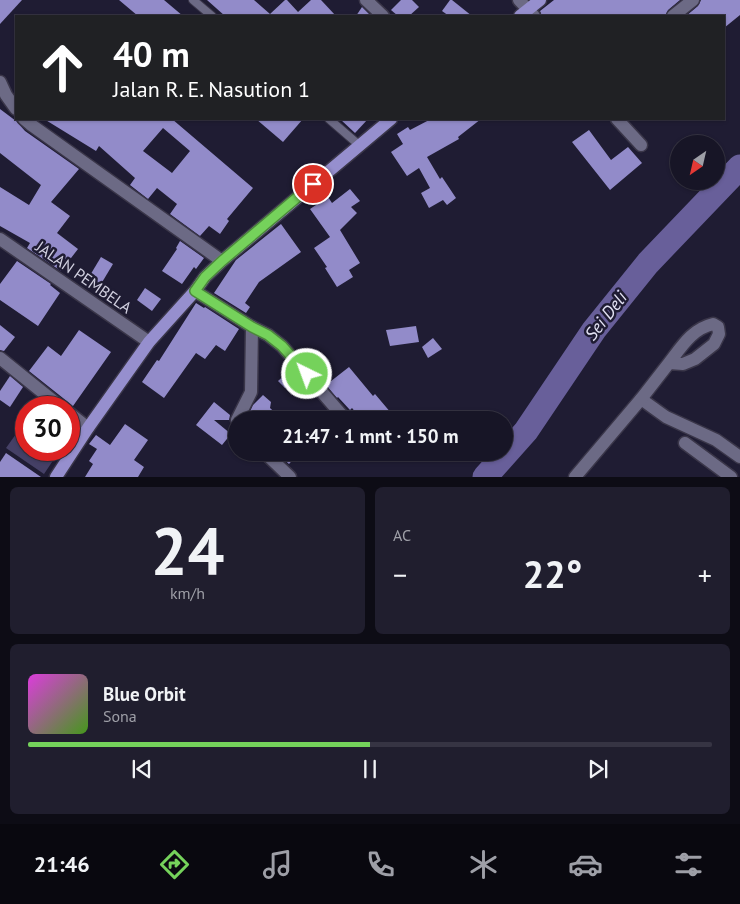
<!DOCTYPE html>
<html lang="id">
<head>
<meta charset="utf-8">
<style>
	:root { --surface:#171526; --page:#201e2e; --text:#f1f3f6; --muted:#9e9fa7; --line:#363443; --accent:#75d25b }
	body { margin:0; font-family:"PT Sans",sans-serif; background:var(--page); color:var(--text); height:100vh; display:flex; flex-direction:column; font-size:19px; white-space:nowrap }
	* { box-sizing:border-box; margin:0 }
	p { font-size:16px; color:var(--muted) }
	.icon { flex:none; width:28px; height:28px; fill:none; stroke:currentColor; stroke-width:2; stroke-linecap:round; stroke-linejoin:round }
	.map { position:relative; height:477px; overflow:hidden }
	.sheet { display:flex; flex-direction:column; gap:10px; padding:10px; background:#0d0c15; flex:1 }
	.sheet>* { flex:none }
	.banner { position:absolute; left:15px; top:15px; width:710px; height:105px; border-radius:0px; box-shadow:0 1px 4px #0004,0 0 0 1px var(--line); background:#202124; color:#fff; overflow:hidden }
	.needle { width:32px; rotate:214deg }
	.controls { position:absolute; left:670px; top:135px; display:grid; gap:10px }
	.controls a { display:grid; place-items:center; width:55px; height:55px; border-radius:50%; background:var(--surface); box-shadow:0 1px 4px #0004,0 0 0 1px var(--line); font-size:25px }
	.speed { position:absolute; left:15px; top:396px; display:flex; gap:10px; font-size:25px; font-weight:700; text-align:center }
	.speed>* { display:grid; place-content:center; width:65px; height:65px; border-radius:50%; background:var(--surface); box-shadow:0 1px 4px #0004,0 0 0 1px var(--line); line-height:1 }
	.speed .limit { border:8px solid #d22; background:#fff; color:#111 }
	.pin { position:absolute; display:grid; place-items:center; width:42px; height:42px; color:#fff; margin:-21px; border:2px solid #fff; border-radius:50%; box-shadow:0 1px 5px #0007 }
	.me { position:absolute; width:55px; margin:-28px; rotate:318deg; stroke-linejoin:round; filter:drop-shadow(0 0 4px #0008) }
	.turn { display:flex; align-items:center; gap:18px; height:105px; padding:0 15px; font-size:22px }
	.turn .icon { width:65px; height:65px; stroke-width:2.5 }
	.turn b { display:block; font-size:35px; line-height:42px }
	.big { font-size:38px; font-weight:600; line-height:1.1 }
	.sheet .card { flex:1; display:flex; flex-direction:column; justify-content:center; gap:8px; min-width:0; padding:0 18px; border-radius:8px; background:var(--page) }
	.sheet .dial { align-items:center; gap:0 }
	.dial b { font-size:65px; line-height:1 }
	.song { display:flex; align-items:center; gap:15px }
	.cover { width:60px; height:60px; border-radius:8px; background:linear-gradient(135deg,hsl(300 70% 55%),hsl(100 70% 35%)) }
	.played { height:5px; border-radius:2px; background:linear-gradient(90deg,var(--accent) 50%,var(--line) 50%) }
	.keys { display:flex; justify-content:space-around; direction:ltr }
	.heat { display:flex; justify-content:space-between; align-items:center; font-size:28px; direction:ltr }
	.sheet .tiles { flex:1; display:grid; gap:10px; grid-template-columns:1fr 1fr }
	.card:last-child { grid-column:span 2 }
	.trip { position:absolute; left:228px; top:411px; width:285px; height:50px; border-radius:25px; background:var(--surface); box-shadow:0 1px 4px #0004,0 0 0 1px var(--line); font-weight:600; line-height:50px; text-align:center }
	.dock { display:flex; height:80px; justify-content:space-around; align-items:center; background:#09080f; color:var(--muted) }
	.dock .icon { width:35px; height:35px }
	.dock .on { color:var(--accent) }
	.dock b { font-size:22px; color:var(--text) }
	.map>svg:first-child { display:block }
</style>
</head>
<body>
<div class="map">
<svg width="740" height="477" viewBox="0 0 740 477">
	<rect width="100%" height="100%" fill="#1f1c33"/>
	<path fill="#454066" d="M 21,427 L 26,431 L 26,450 L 54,450 L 58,453 L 44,474 L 6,448 Z"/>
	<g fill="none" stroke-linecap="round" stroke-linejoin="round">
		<path stroke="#685f9a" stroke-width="25" d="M 485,477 L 526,431 L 594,330 L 648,263 L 740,167"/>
	</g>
	<g fill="#928bc9" fill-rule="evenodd">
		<path d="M 0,0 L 22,0 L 0,24 Z"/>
		<path d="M 119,0 L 164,0 L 183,16 L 138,16 Z"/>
		<path d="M 207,0 L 254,0 L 270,14 L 285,0 L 287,0 L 298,12 L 311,0 L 321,0 L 336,16 L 225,16 Z"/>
		<path d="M 401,0 L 412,0 L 419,7 L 409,16 L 398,16 L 391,10 Z"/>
		<path d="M 450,0 L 452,0 L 472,16 L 449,16 L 442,11 Z"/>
		<path d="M 554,0 L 680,0 L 668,10 L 665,16 L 542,16 L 540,11 Z"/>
		<path d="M 701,0 L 740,0 L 740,15 L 724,28 L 724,16 L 686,16 L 698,6 Z"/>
		<path d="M 362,7 L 371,16 L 356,16 Z"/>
		<path d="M 0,109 L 16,121 L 25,131 L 79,169 L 51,202 L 70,216 L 57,233 L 78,249 L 61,271 L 27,248 L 30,243 L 0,226 L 0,187 L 29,205 L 41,185 L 0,153 Z"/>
		<path d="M 44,119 L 172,119 L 253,188 L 227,219 L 229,221 L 220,234 L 209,226 L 200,236 L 170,214 L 177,204 L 157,188 L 148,199 L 130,185 L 135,178 L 99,146 L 96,151 ZM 163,128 L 190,151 L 172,173 L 143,151 Z"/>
		<path d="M 256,119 L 303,119 L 283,142 Z"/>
		<path d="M 340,119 L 368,119 L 355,133 Z"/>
		<path d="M 431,119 L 481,119 L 458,137 L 459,139 L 427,157 L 440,179 L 442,177 L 456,198 L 447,205 L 443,200 L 429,208 L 421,193 L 430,188 L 419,168 L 407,176 L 391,152 L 403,144 L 397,134 L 408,127 L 410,130 Z"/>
		<path d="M 589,130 L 611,160 L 628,147 L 642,163 L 610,190 L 572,142 Z"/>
		<path d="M 350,189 L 360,201 L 351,207 L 357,213 L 340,230 L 360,263 L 349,270 L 353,277 L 337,287 L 325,268 L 327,267 L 314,248 L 330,237 L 310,209 L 328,197 L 332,203 Z"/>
		<path d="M 281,224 L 301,252 L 259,282 L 245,303 L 250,307 L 246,313 L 214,293 L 236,260 Z"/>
		<path d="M 180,241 L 204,258 L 196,269 L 194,267 L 182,284 L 162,271 L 177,249 L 176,248 Z"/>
		<path d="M 101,257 L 113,264 L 98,289 L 86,282 Z"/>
		<path d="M 17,261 L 51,284 L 50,285 L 60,293 L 38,326 L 0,300 L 0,284 Z"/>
		<path d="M 145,288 L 161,299 L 152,311 L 137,300 Z"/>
		<path d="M 196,303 L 204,308 L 205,307 L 239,329 L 225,351 L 216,345 L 205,359 L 196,353 L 164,398 L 142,382 L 157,360 L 159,361 Z"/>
		<path d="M 0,325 L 15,337 L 4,351 L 0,350 Z"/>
		<path d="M 416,326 L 419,342 L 390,346 L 386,330 Z"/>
		<path d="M 79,330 L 111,352 L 73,406 L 29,371 L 48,346 L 61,356 Z"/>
		<path d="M 433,338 L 442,349 L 428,358 L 422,347 Z"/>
		<path d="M 349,367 L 373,396 L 375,394 L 397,420 L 362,420 L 352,408 L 350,410 L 338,397 L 337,398 L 326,385 Z"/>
		<path d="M 287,373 L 295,382 L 285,388 L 278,381 Z"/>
		<path d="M 10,376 L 23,387 L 10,407 L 0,400 L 0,391 Z"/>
		<path d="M 263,395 L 271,402 L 270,408 L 283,420 L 246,420 L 253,405 Z"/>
		<path d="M 214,402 L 230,415 L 229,420 L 214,420 L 231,434 L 222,445 L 196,425 Z"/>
		<path d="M 125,424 L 148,440 L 134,460 L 144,467 L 138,477 L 85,477 L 93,464 L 89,461 L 97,449 L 89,444 L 96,435 L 110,445 Z"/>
		<path d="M 282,452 L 300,452 L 289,464 L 279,455 Z"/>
		<path d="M 6,453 L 41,477 L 0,477 L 0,462 Z"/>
	</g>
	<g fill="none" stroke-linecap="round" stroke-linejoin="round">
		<defs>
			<g id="service">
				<path d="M 193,0 L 212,16"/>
				<path d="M 329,119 L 359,145"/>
			</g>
			<g id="minor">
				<path d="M 366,0 L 383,16"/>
				<path d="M 519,0 L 534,16"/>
				<path d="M 673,16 L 693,0"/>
				<path d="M 0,82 L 6,95 L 16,109"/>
				<path d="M 24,119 L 30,124 L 222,261"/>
				<path d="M 617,119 L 641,145"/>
				<path d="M 0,239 L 149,342"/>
				<path d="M 195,291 L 252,327 L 268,335 L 282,346 L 346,420"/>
				<path d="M 0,358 L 62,408"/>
				<path d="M 641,399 L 666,417 L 716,440 L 740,457"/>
				<path d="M 69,413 L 88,428"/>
				<path d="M 237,420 L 251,392 L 252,327"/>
				<path d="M 685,443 L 731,477"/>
				<path d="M 264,452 L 290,477"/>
				<path d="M 575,477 L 641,399 L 669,363 C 682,346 692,329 713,324 L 718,327 L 719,334 L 714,344 L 695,359 L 683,364 L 669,363"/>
			</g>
			<g id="primary">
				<path d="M 520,16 L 540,0"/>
				<path d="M 56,477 L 88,428 L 149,342 L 195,291 L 205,277 L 222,261 L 391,119"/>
			</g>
		</defs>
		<use href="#service" stroke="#3a3649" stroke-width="10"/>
		<use href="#minor" stroke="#3a3649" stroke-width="15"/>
		<use href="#primary" stroke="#3a3649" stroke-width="15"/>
		<use href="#service" stroke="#6c6a85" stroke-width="8"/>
		<use href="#minor" stroke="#6c6a85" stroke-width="12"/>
		<use href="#primary" stroke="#968fce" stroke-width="12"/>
	</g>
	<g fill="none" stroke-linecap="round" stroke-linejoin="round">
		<defs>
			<path id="route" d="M 307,374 L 282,346 L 268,335 L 252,327 L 195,291 L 205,277 L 222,261 L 313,184"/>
		</defs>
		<use href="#route" stroke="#4c883b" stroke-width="12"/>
		<use href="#route" stroke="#75d25b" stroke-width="9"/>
	</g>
	<g text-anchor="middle" stroke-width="5" stroke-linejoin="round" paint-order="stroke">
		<g font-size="16" fill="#d0cfdf" stroke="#1f1c33">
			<text transform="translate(84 277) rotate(35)" y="6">JALAN PEMBELA</text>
		</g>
		<g font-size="18" font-style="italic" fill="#e3e2f3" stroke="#1f1c33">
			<text transform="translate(606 316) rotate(-52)" y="6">Sei Deli</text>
		</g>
	</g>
</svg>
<div class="controls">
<a><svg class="needle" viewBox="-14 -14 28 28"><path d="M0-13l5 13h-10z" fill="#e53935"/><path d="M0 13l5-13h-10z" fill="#9e9fa7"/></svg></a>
</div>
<div class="speed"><div class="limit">30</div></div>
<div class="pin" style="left:313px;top:184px;background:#d93025"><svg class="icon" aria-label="arrive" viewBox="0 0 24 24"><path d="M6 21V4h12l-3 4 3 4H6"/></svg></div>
<svg class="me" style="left:307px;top:374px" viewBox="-20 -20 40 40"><circle r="17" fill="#75d25b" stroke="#fff" stroke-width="3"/><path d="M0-11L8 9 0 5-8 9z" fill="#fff"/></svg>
<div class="trip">21:47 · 1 mnt · 150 m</div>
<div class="banner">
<div class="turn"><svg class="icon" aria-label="ahead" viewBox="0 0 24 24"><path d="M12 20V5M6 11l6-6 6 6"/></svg><div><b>40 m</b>Jalan R. E. Nasution 1</div></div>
</div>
</div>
<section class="sheet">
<div class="tiles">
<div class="card dial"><b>24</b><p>km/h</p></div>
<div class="card"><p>AC</p>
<div class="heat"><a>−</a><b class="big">22°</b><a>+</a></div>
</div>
<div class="card">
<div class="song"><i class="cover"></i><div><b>Blue Orbit</b><p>Sona</p></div></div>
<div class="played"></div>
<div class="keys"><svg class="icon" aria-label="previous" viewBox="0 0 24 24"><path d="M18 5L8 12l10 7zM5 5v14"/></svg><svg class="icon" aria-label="pause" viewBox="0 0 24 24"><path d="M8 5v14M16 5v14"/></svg><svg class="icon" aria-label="next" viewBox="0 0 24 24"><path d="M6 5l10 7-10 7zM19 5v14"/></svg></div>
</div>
</div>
</section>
<nav class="dock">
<b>21:46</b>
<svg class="icon on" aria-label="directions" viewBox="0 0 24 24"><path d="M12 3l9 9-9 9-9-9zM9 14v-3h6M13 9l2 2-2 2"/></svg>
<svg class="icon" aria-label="music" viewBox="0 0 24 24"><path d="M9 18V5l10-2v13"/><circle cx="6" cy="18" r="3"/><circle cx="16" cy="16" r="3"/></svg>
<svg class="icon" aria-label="phone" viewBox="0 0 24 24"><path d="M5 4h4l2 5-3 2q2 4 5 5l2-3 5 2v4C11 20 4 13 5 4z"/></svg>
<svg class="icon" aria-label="climate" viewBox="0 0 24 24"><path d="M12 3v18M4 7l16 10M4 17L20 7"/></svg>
<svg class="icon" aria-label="car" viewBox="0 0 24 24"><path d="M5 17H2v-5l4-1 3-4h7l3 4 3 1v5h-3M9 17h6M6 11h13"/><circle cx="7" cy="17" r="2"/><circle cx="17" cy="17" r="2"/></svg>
<svg class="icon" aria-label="filters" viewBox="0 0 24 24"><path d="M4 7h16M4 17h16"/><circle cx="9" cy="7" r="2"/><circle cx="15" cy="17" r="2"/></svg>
</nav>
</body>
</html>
